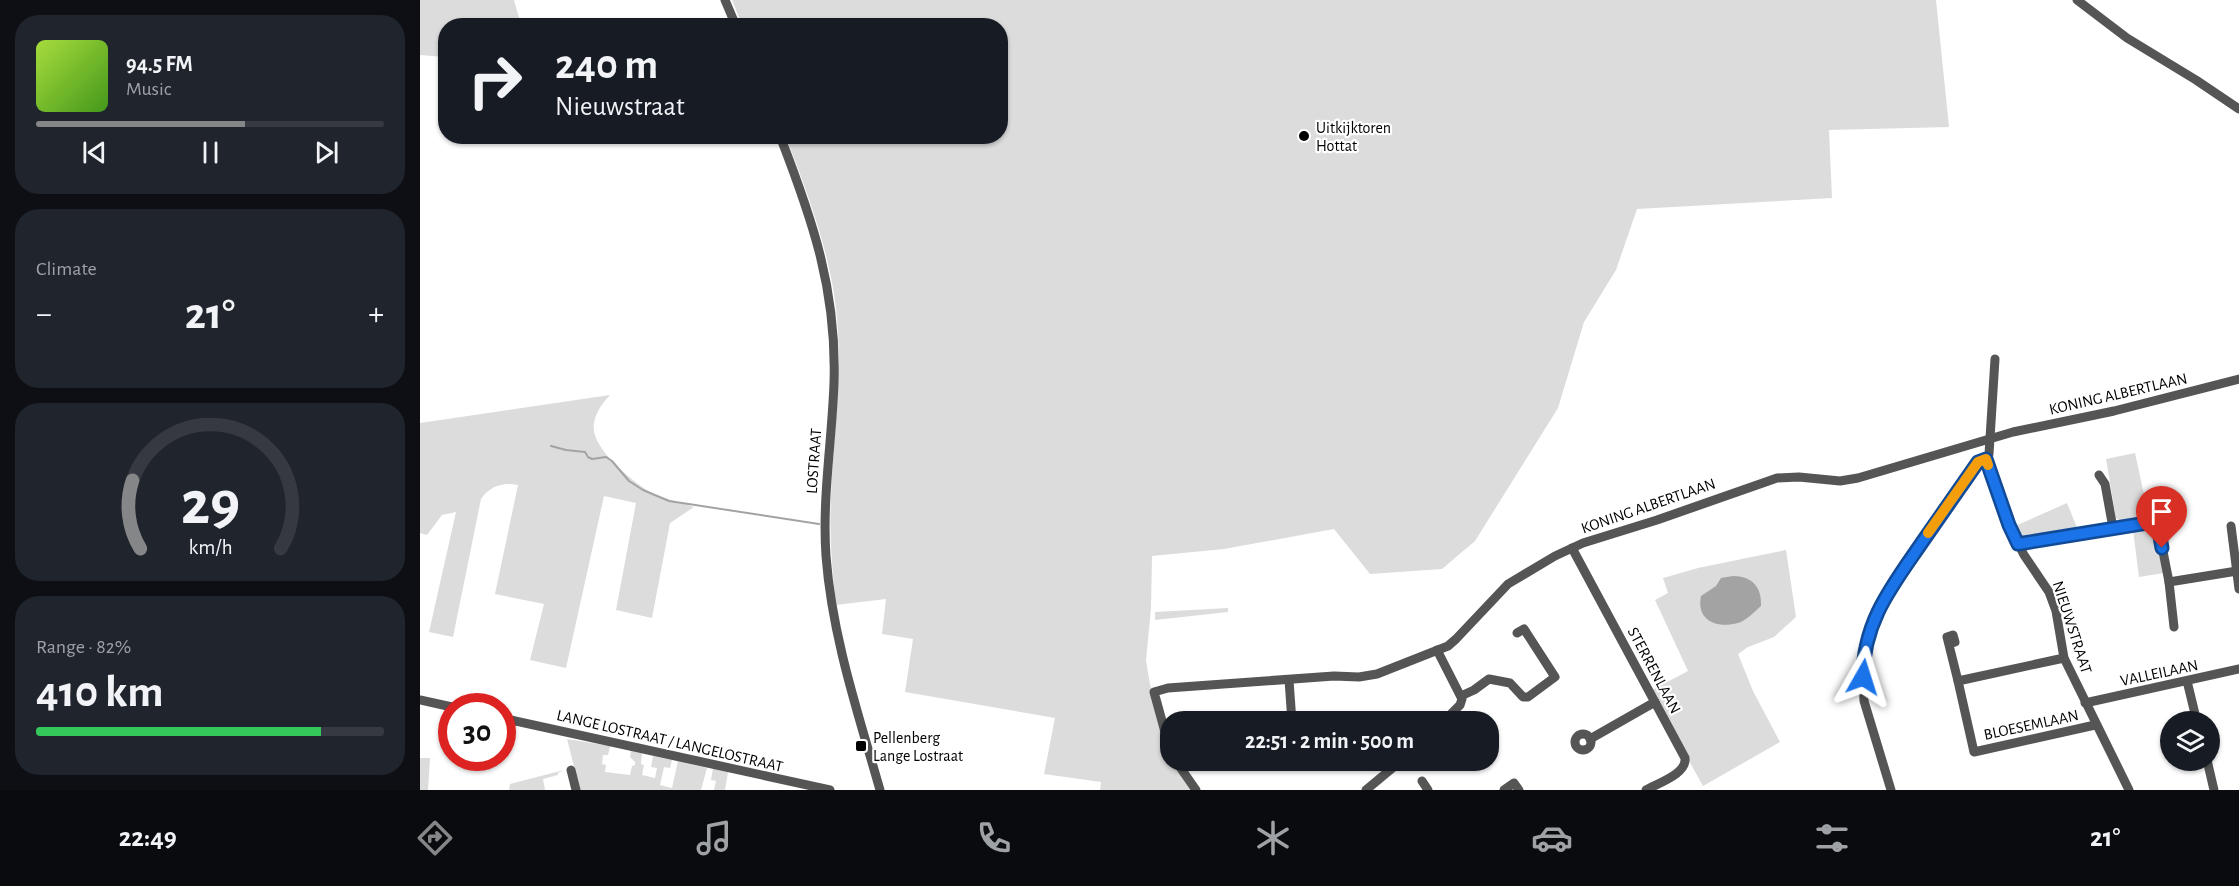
<!DOCTYPE html>
<html lang="en">
<head>
<meta charset="utf-8">
<style>
	:root { --surface:#171b24; --page:#20242c; --text:#f1f3f6; --muted:#9ea1a6; --line:#363941; --accent:#858687 }
	body { margin:0; font-family:"Alegreya Sans",sans-serif; background:var(--page); color:var(--text); height:100vh; display:flex; flex-direction:column; font-size:22px; white-space:nowrap }
	* { box-sizing:border-box; margin:0 }
	p { font-size:20px; color:var(--muted) }
	.icon { flex:none; width:33px; height:33px; fill:none; stroke:currentColor; stroke-width:2; stroke-linecap:round; stroke-linejoin:round }
	.map { position:relative; flex:1; overflow:hidden }
	.details { display:flex; flex-direction:column; gap:15px; padding:15px; background:#0d0f14; width:420px }
	.details>* { flex:none }
	.guide { position:absolute; left:18px; top:18px; width:570px; height:126px; border-radius:24px; box-shadow:0 2px 4px #0004; background:#171b24; color:var(--text); overflow:hidden }
	.fabs { position:absolute; left:1740px; top:711px; display:grid; gap:12px }
	.fabs a { display:grid; place-items:center; width:60px; height:60px; border-radius:50%; background:var(--surface); box-shadow:0 2px 4px #0004; font-size:30px }
	.speed { position:absolute; left:18px; top:693px; display:flex; gap:12px; font-size:30px; font-weight:700; text-align:center }
	.speed>* { display:grid; place-content:center; width:78px; height:78px; border-radius:50%; background:var(--surface); box-shadow:0 2px 4px #0004; line-height:1 }
	.speed .limit { border:9px solid #d22; background:#fff; color:#111 }
	.pin { position:absolute; display:grid; place-items:center; width:51px; height:51px; color:#fff; margin:-62px -26px; border-radius:50% 50% 50% 0; rotate:-45deg; box-shadow:0 0 6px #0007 }
	.pin .icon { rotate:45deg }
	.me { position:absolute; width:66px; margin:-33px; rotate:6deg; stroke-linejoin:round; filter:drop-shadow(0 0 4px #0008) }
	.turn { display:flex; align-items:center; gap:21px; height:126px; padding:0 18px; font-size:27px }
	.turn .icon { width:78px; height:78px; stroke-width:2.5 }
	.turn b { display:block; font-size:42px; line-height:51px }
	.big { font-size:45px; font-weight:600; line-height:1.1 }
	.details .tile { flex:1; display:flex; flex-direction:column; justify-content:center; gap:9px; min-width:0; padding:0 21px; border-radius:24px; background:var(--page) }
	.details .dial { align-items:center; gap:0 }
	.dial svg { height:156px; overflow:visible; fill:none; stroke:var(--line); stroke-width:7; stroke-linecap:round; text-anchor:middle }
	.dial text { fill:var(--text); stroke:none }
	.song { display:flex; align-items:center; gap:18px }
	.cover { width:72px; height:72px; border-radius:9px; background:linear-gradient(135deg,hsl(80 70% 55%),hsl(100 70% 35%)) }
	.played { height:6px; border-radius:3px; background:linear-gradient(90deg,var(--accent) 60%,var(--line) 60%) }
	.keys { display:flex; justify-content:space-around; direction:ltr }
	.heat { display:flex; justify-content:space-between; align-items:center; font-size:33px; direction:ltr }
	.charge { height:9px; border-radius:4px; background:linear-gradient(90deg,#34c759 82%,var(--line) 0) }
	.trip { position:absolute; left:740px; top:711px; width:339px; height:60px; border-radius:24px; background:var(--surface); box-shadow:0 2px 4px #0004; font-weight:600; line-height:60px; text-align:center }
	.tabs { display:flex; height:96px; justify-content:space-around; align-items:center; background:#090b0e; color:var(--muted) }
	.tabs .icon { width:42px; height:42px }
	.tabs .selected { color:var(--accent) }
	.tabs b { font-size:27px; color:var(--text) }
	main { display:flex; flex:1; min-height:0 }
	.map>svg:first-child { display:block }
</style>
</head>
<body>
<main>
<section class="details">
<div class="tile">
<div class="song"><i class="cover"></i><div><b>94.5 FM</b><p>Music</p></div></div>
<div class="played"></div>
<div class="keys"><svg class="icon" aria-label="previous" viewBox="0 0 24 24"><path d="M18 5L8 12l10 7zM5 5v14"/></svg><svg class="icon" aria-label="pause" viewBox="0 0 24 24"><path d="M8 5v14M16 5v14"/></svg><svg class="icon" aria-label="next" viewBox="0 0 24 24"><path d="M6 5l10 7-10 7zM19 5v14"/></svg></div>
</div>
<div class="tile"><p>Climate</p>
<div class="heat"><a>−</a><b class="big">21°</b><a>+</a></div>
</div>
<div class="tile dial"><svg viewBox="0 0 100 80">
<path d="M14 69A42 42 0 1 1 86 69"/>
<path d="M14 69A42 42 0 0 1 10 34" stroke="#858687"/>
<text x="50" y="56" font-size="32" font-weight="700">29</text>
<text x="50" y="72" font-size="11">km/h</text>
</svg></div>
<div class="tile"><p>Range · 82%</p><b class="big">410 km</b><div class="charge"></div></div>
</section>
<div class="map">
<svg width="1819" height="790" viewBox="0 0 1819 790">
	<rect width="100%" height="100%" fill="#fff"/>
	<g fill="#dcdcdc">
		<path d="M 0,0 L 94,0 L 101,25 L 26,26 L 25,57 L 0,55 Z"/>
		<path d="M 312,0 L 1516,0 L 1529,127 L 1409,130 L 1412,198 L 1217,209 L 1196,270 L 1164,322 L 1138,408 L 1055,541 L 1022,569 L 950,574 L 914,529 L 804,549 L 732,556 L 731,608 L 726,661 L 730,684 L 750,754 L 750,760 L 753,761 L 773,790 L 680,790 L 681,782 L 624,774 L 635,718 L 485,692 L 493,639 L 462,634 L 466,599 L 416,605 C 412,569 409,533 411,497 C 413,442 421,388 418,333 C 415,264 390,200 366,137 L 580,136 L 580,26 L 322,25 Z"/>
		<path d="M 190,395 C 183,403 176,411 174,423 C 169,447 212,481 230,492 C 244,499 260,502 274,507 L 250,523 L 232,618 L 196,610 L 216,503 L 184,496 L 146,668 L 110,660 L 124,604 L 75,594 L 98,485 C 83,482 70,486 61,499 L 33,637 L 9,632 L 36,512 L 22,515 L 7,535 L 0,533 L 0,423 Z"/>
		<path d="M 1715,453 L 1729,518 L 1702,522 L 1696,518 L 1686,459 Z"/>
		<path d="M 1647,503 L 1658,530 L 1601,540 L 1593,527 Z"/>
		<path d="M 1729,527 L 1736,533 L 1744,573 L 1719,577 L 1713,530 Z"/>
		<path d="M 1366,550 L 1376,617 L 1354,637 L 1328,647 L 1318,654 L 1333,691 L 1360,742 L 1283,786 L 1230,691 L 1268,671 L 1235,600 L 1248,593 L 1243,578 L 1278,568 Z"/>
		<path d="M 808,608 L 808,612 L 735,620 L 735,612 Z"/>
		<path d="M 147,739 L 190,746 L 188,755 L 183,755 L 182,764 L 186,765 L 185,772 L 210,775 L 212,766 L 215,765 L 215,762 L 210,757 L 211,751 L 222,753 L 221,764 L 224,765 L 222,775 L 235,778 L 237,768 L 231,767 L 233,756 L 252,760 L 250,768 L 244,767 L 240,785 L 252,788 L 258,761 L 287,768 L 281,790 L 160,790 Z"/>
		<path d="M 0,758 L 10,758 L 8,790 L 0,790 Z"/>
		<path d="M 293,768 L 308,772 L 305,790 L 294,790 L 296,781 L 291,780 Z"/>
		<path d="M 144,770 L 138,773 L 138,775 L 123,779 L 125,790 L 89,790 L 90,784 Z"/>
	</g>
	<path fill="#a3a3a3" d="M 1313,576 C 1332,576 1342,587 1341,606 C 1334,612 1326,621 1318,623 C 1296,629 1276,620 1281,596 L 1296,586 L 1301,578 Z"/>
	<g fill="none" stroke-linecap="round" stroke-linejoin="round">
		<path stroke="#a3a3a3" stroke-width="2" d="M 131,446 L 146,450 L 165,452 L 168,457 L 172,459 L 186,457 L 192,461 L 209,481 L 223,490 L 249,501 L 399,524"/>
		<g stroke="#555" stroke-width="9">
			<path d="M 305,0 L 316,26"/>
			<path d="M 1657,0 L 1707,38 L 1776,80 L 1819,109"/>
			<path d="M 360,136 C 393,221 417,291 414,383 C 412,441 402,498 406,556 C 412,636 438,713 460,790"/>
			<path d="M 1575,359 L 1569,454 L 1566,459 L 1590,528 L 1604,555 L 1629,592 L 1636,611 L 1644,658 L 1709,790"/>
			<path d="M 1679,475 L 1685,484 L 1693,528"/>
			<path d="M 1811,526 L 1819,589"/>
			<path d="M 1598,544 L 1732,524 L 1739,531 L 1749,582 L 1754,627"/>
			<path d="M 1152,548 L 1265,758 C 1267,774 1238,783 1226,790"/>
			<path d="M 1749,582 L 1817,571"/>
			<path d="M 1529,644 L 1535,642 L 1533,635 L 1527,637 L 1538,681"/>
			<path d="M 1017,650 L 1042,699 L 1040,705 L 1023,722"/>
			<path d="M 1644,658 L 1538,681 L 1554,752 L 1675,725"/>
			<path d="M 869,680 L 872,722"/>
			<path d="M 1767,681 L 1777,722"/>
			<path d="M 1041,696 L 1054,690 L 1069,679 L 1090,683 L 1103,697 L 1108,697 L 1135,677 L 1104,629 L 1097,633"/>
			<path d="M 0,700 L 32,707"/>
			<path d="M 1665,703 L 1819,669"/>
			<path d="M 82,718 L 410,790"/>
			<circle cx="1163" cy="742" r="8"/>
			<path d="M 1170,739 L 1235,702"/>
			<path d="M 750,750 L 734,692 L 748,688 L 914,676 L 939,677 L 957,674 L 1028,646 L 1036,639 L 1088,584 L 1135,556 L 1163,543 L 1237,520 L 1357,478 L 1379,477 L 1420,481 L 1438,478 L 1593,432 L 1694,411 L 1819,379"/>
			<path d="M 755,760 L 776,790"/>
			<path d="M 1787,760 L 1794,790"/>
			<path d="M 151,770 L 156,790"/>
			<path d="M 1002,781 L 1008,790"/>
			<path d="M 946,790 L 982,760"/>
			<path d="M 1084,790 L 1094,783 L 1099,790"/>
			<path d="M 1471,790 L 1444,701 L 1443,667 L 1450,632 L 1467,593 L 1558,462 L 1566,459"/>
		</g>
	</g>
	<g fill="none" stroke-linecap="round" stroke-linejoin="round">
		<defs>
			<path id="route" d="M 1443,677 C 1443,621 1473,585 1503,541 C 1521,515 1539,489 1558,462 L 1566,459 L 1589,525 L 1598,544 L 1727,523 L 1732,524 L 1739,531 L 1742,548"/>
		</defs>
		<use href="#route" stroke="#114b97" stroke-width="15"/>
		<use href="#route" stroke="#1a73e8" stroke-width="10"/>
		<path stroke="#f59e0b" stroke-width="10" d="M 1508,533 L 1558,462 L 1566,459 L 1568,465"/>
	</g>
	<g fill="#000" stroke="#fff" stroke-width="2">
		<circle cx="884" cy="136" r="6"/>
		<rect x="435" y="740" width="12" height="12" rx="3"/>
	</g>
	<g text-anchor="middle" stroke-width="4.5" stroke-linejoin="round" paint-order="stroke">
		<g font-size="16" fill="#000" stroke="#fff" text-anchor="start">
			<text x="896" y="133">Uitkijktoren<tspan x="896" dy="18">Hottat</tspan></text>
			<text x="453" y="743">Pellenberg<tspan x="453" dy="18">Lange Lostraat</tspan></text>
		</g>
		<g font-size="16" fill="#000" stroke="#fff">
			<text transform="translate(1698 393) rotate(-13)" y="6">KONING ALBERTLAAN</text>
			<text transform="translate(393 461) rotate(-86)" y="6">LOSTRAAT</text>
			<text transform="translate(1228 505) rotate(-19)" y="6">KONING ALBERTLAAN</text>
			<text transform="translate(1653 627) rotate(72)" y="6">NIEUWSTRAAT</text>
			<text transform="translate(1235 670) rotate(62)" y="6">STERRENLAAN</text>
			<text transform="translate(1739 672) rotate(-12)" y="6">VALLEILAAN</text>
			<text transform="translate(1611 724) rotate(-12)" y="6">BLOESEMLAAN</text>
			<text transform="translate(250 740) rotate(13)" y="6">LANGE LOSTRAAT / LANGELOSTRAAT</text>
		</g>
	</g>
</svg>
<div class="fabs">
<a><svg class="icon" aria-label="layers" viewBox="0 0 24 24"><path d="M12 4l9 5-9 5-9-5zM3 14l9 5 9-5"/></svg></a>
</div>
<div class="speed"><div class="limit">30</div></div>
<div class="pin" style="left:1742px;top:548px;background:#d93025"><svg class="icon" aria-label="arrive" viewBox="0 0 24 24"><path d="M6 21V4h12l-3 4 3 4H6"/></svg></div>
<svg class="me" style="left:1443px;top:677px" viewBox="-20 -20 40 40"><path d="M0-17L14 15 0 8-14 15z" fill="#1a73e8" stroke="#fff" stroke-width="4"/></svg>
<div class="trip">22:51 · 2 min · 500 m</div>
<div class="guide">
<div class="turn"><svg class="icon" aria-label="right" viewBox="0 0 24 24"><path d="M7 20v-9h11M14 6l5 5-5 5"/></svg><div><b>240 m</b>Nieuwstraat</div></div>
</div>
</div>
</main>
<nav class="tabs">
<b>22:49</b>
<svg class="icon selected" aria-label="directions" viewBox="0 0 24 24"><path d="M12 3l9 9-9 9-9-9zM9 14v-3h6M13 9l2 2-2 2"/></svg>
<svg class="icon" aria-label="music" viewBox="0 0 24 24"><path d="M9 18V5l10-2v13"/><circle cx="6" cy="18" r="3"/><circle cx="16" cy="16" r="3"/></svg>
<svg class="icon" aria-label="phone" viewBox="0 0 24 24"><path d="M5 4h4l2 5-3 2q2 4 5 5l2-3 5 2v4C11 20 4 13 5 4z"/></svg>
<svg class="icon" aria-label="climate" viewBox="0 0 24 24"><path d="M12 3v18M4 7l16 10M4 17L20 7"/></svg>
<svg class="icon" aria-label="car" viewBox="0 0 24 24"><path d="M5 17H2v-5l4-1 3-4h7l3 4 3 1v5h-3M9 17h6M6 11h13"/><circle cx="7" cy="17" r="2"/><circle cx="17" cy="17" r="2"/></svg>
<svg class="icon" aria-label="filters" viewBox="0 0 24 24"><path d="M4 7h16M4 17h16"/><circle cx="9" cy="7" r="2"/><circle cx="15" cy="17" r="2"/></svg>
<b>21°</b>
</nav>
</body>
</html>
